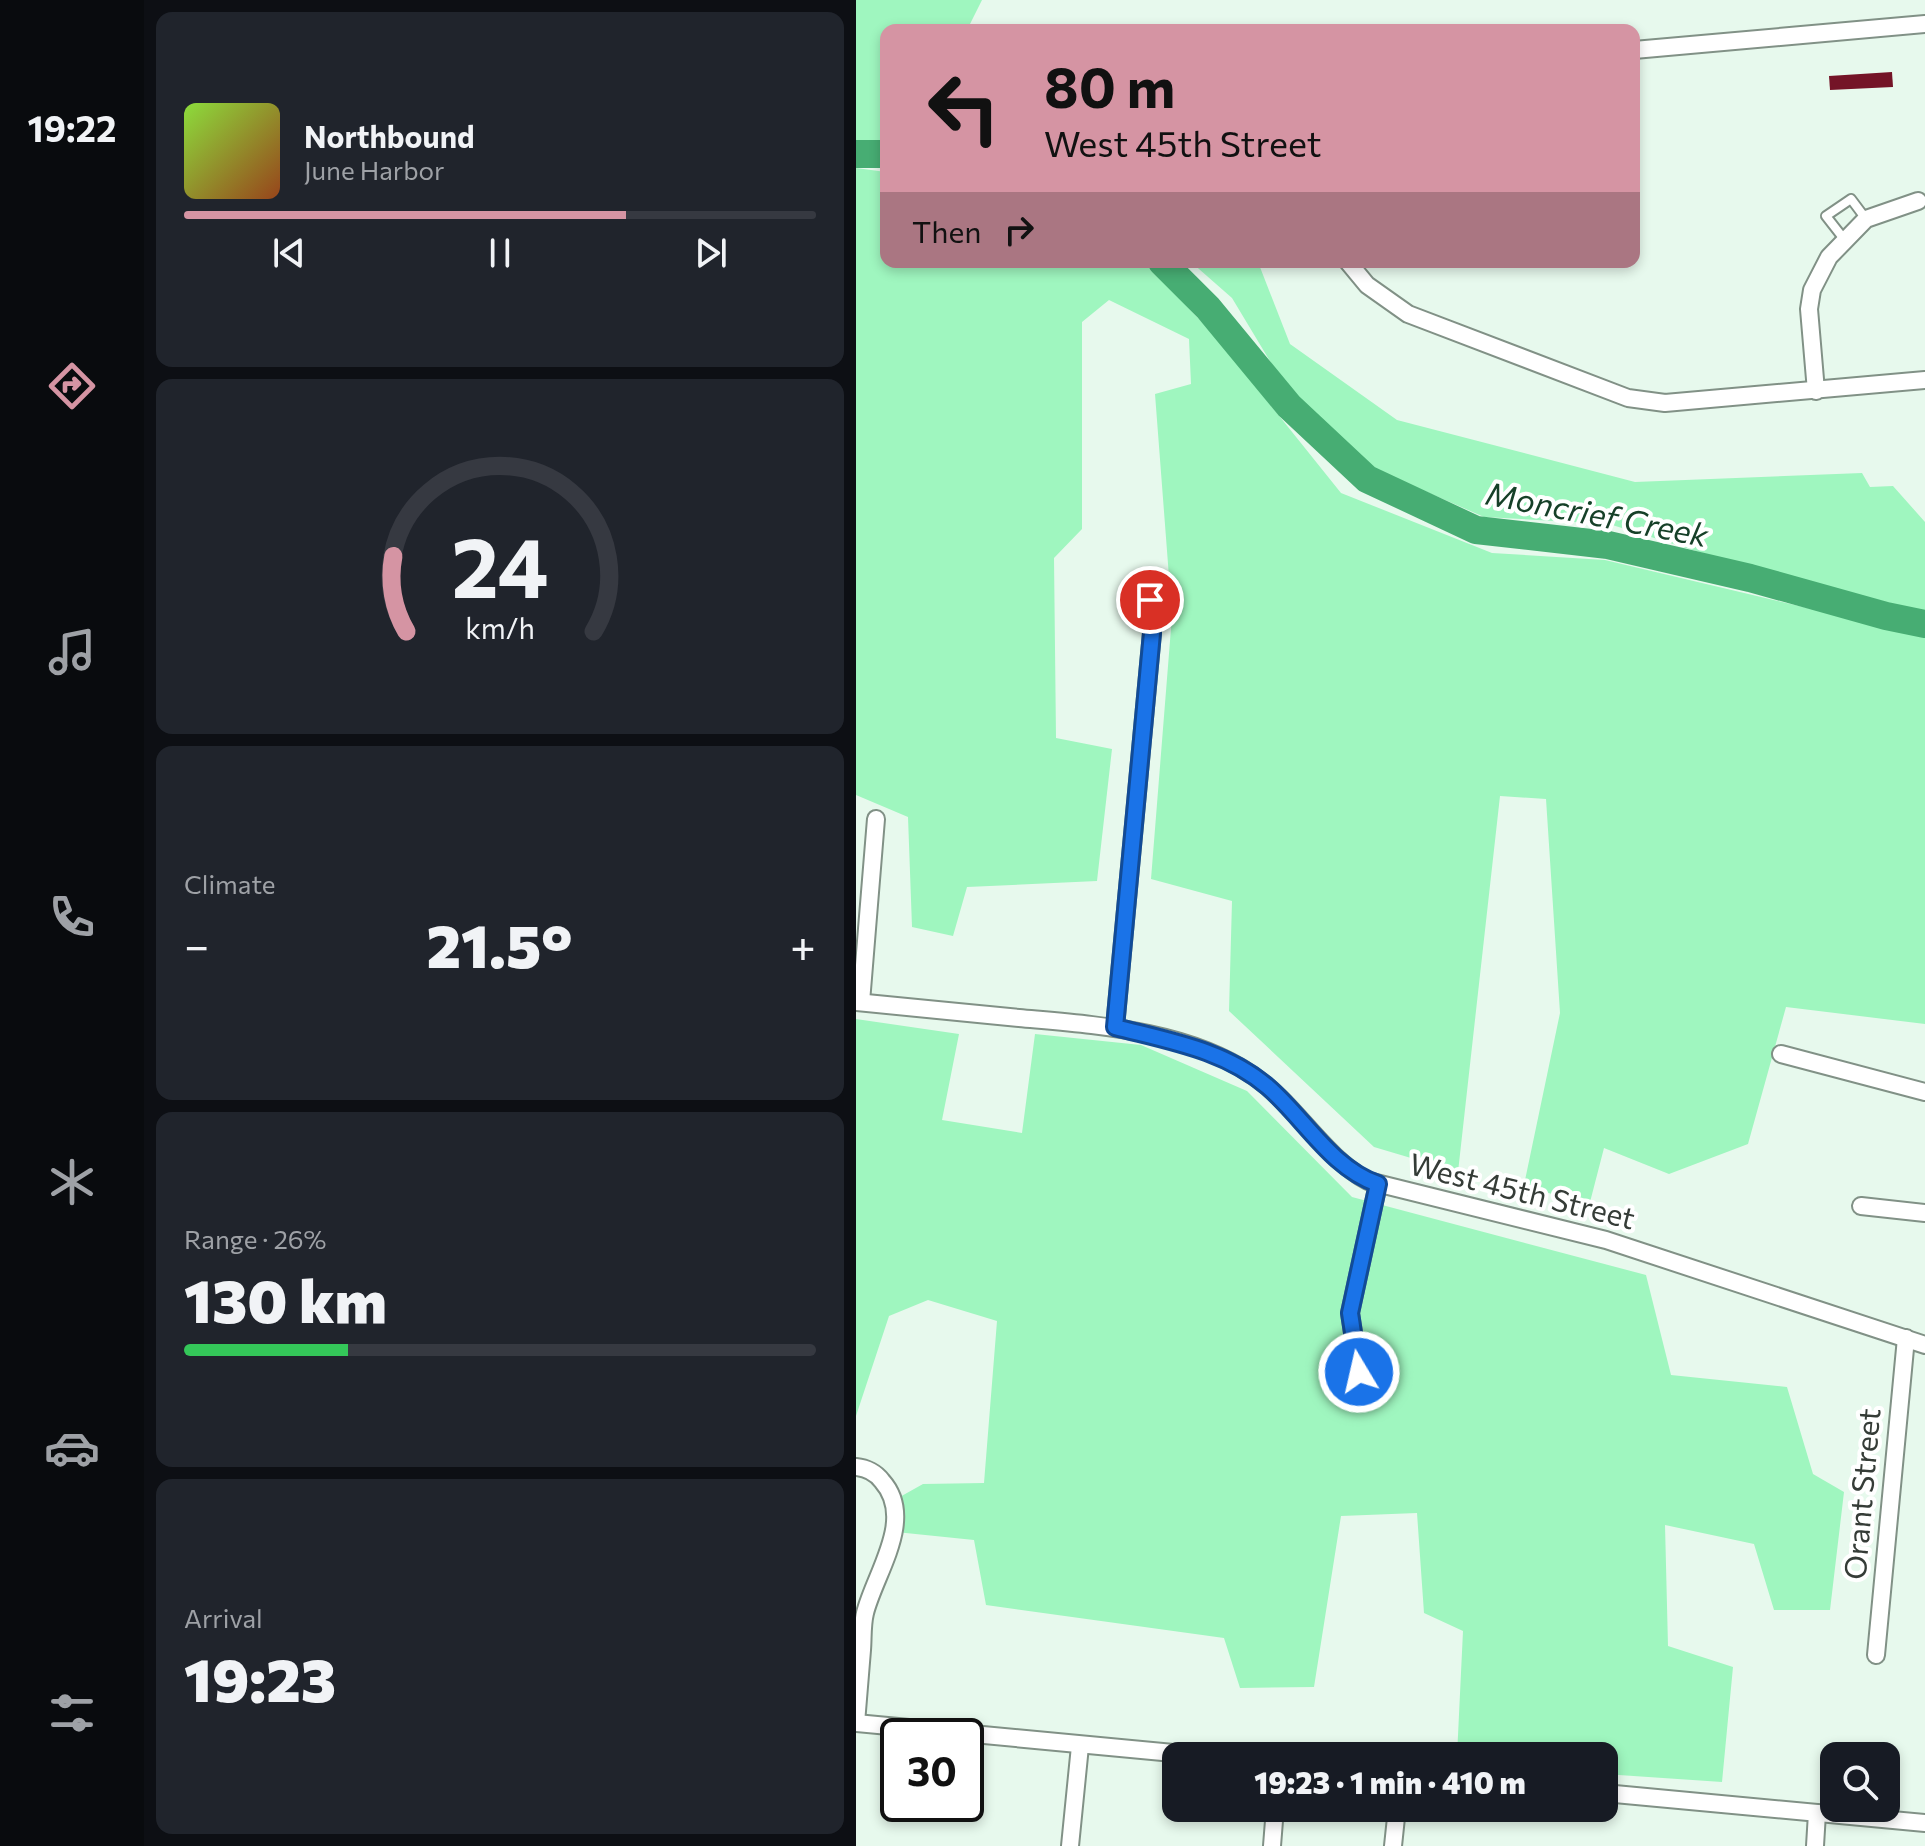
<!DOCTYPE html>
<html lang="en">
<head>
<meta charset="utf-8">
<style>
	:root { --surface:#171b24; --page:#20242c; --text:#f1f3f6; --muted:#9ea1a6; --line:#363941; --accent:#d594a3 }
	body { margin:0; font-family:Commissioner,sans-serif; background:var(--page); color:var(--text); height:100vh; display:flex; flex-direction:column; font-size:30px; white-space:nowrap }
	* { box-sizing:border-box; margin:0 }
	p { font-size:26px; color:var(--muted) }
	.icon { flex:none; width:44px; height:44px; fill:none; stroke:currentColor; stroke-width:2; stroke-linecap:round; stroke-linejoin:round }
	.map { position:relative; flex:1; overflow:hidden }
	.details { display:flex; flex-direction:column; gap:12px; padding:12px; background:#0d0f14; width:712px }
	.details>* { flex:none }
	.top-card { position:absolute; left:24px; top:24px; width:760px; height:244px; border-radius:16px; box-shadow:0 4px 12px #0003; background:#d594a3; color:#111; overflow:hidden }
	.fabs { position:absolute; left:964px; top:1742px; display:grid; gap:16px }
	.fabs a { display:grid; place-items:center; width:80px; height:80px; border-radius:16px; background:var(--surface); box-shadow:0 4px 12px #0003; font-size:40px }
	.speed { position:absolute; left:24px; top:1718px; display:flex; gap:16px; font-size:40px; font-weight:700; text-align:center }
	.speed>* { display:grid; place-content:center; width:104px; height:104px; border-radius:50%; background:var(--surface); box-shadow:0 4px 12px #0003; line-height:1 }
	.speed .limit { border:4px solid #111; border-radius:12px; background:#fff; color:#111 }
	.pin { position:absolute; display:grid; place-items:center; width:68px; height:68px; color:#fff; margin:-34px; border:4px solid #fff; border-radius:50%; box-shadow:0 2px 8px #0007 }
	.me { position:absolute; width:88px; margin:-44px; rotate:351deg; stroke-linejoin:round; filter:drop-shadow(0 0 6px #0008) }
	.turn { display:flex; align-items:center; gap:28px; height:168px; padding:0 32px; font-size:36px }
	.turn .icon { width:104px; height:104px; stroke-width:2.5 }
	.turn b { display:block; font-size:56px; line-height:68px }
	.then { display:flex; align-items:center; height:76px; padding:0 32px; background:#0003; gap:16px; font-size:30px }
	.big { font-size:60px; font-weight:800; line-height:1.1 }
	.details .widget { flex:1; display:flex; flex-direction:column; justify-content:center; gap:12px; min-width:0; padding:0 28px; border-radius:16px; background:var(--page) }
	.details .dial { align-items:center; gap:0 }
	.dial svg { height:208px; overflow:visible; fill:none; stroke:var(--line); stroke-width:7; stroke-linecap:round; text-anchor:middle }
	.dial text { fill:var(--text); stroke:none }
	.song { display:flex; align-items:center; gap:24px }
	.cover { width:96px; height:96px; border-radius:12px; background:linear-gradient(135deg,hsl(90 70% 55%),hsl(20 70% 35%)) }
	.played { height:8px; border-radius:4px; background:linear-gradient(90deg,var(--accent) 70%,var(--line) 70%) }
	.keys { display:flex; justify-content:space-around; direction:ltr }
	.heat { display:flex; justify-content:space-between; align-items:center; font-size:44px; direction:ltr }
	.charge { height:12px; border-radius:6px; background:linear-gradient(90deg,#34c759 26%,var(--line) 0) }
	.trip { position:absolute; left:306px; top:1742px; width:456px; height:80px; border-radius:16px; background:var(--surface); box-shadow:0 4px 12px #0003; font-weight:800; line-height:80px; text-align:center }
	main { display:flex; flex:1; min-height:0 }
	.menu { display:flex; flex-direction:column; width:144px; justify-content:space-around; align-items:center; background:#090b0e; color:var(--muted) }
	.menu .icon { width:56px; height:56px }
	.menu .on { color:var(--accent) }
	.menu b { font-size:36px; color:var(--text) }
	.map>svg:first-child { display:block }
</style>
</head>
<body>
<main>
<nav class="menu">
<b>19:22</b>
<svg class="icon on" aria-label="directions" viewBox="0 0 24 24"><path d="M12 3l9 9-9 9-9-9zM9 14v-3h6M13 9l2 2-2 2"/></svg>
<svg class="icon" aria-label="music" viewBox="0 0 24 24"><path d="M9 18V5l10-2v13"/><circle cx="6" cy="18" r="3"/><circle cx="16" cy="16" r="3"/></svg>
<svg class="icon" aria-label="phone" viewBox="0 0 24 24"><path d="M5 4h4l2 5-3 2q2 4 5 5l2-3 5 2v4C11 20 4 13 5 4z"/></svg>
<svg class="icon" aria-label="climate" viewBox="0 0 24 24"><path d="M12 3v18M4 7l16 10M4 17L20 7"/></svg>
<svg class="icon" aria-label="car" viewBox="0 0 24 24"><path d="M5 17H2v-5l4-1 3-4h7l3 4 3 1v5h-3M9 17h6M6 11h13"/><circle cx="7" cy="17" r="2"/><circle cx="17" cy="17" r="2"/></svg>
<svg class="icon" aria-label="filters" viewBox="0 0 24 24"><path d="M4 7h16M4 17h16"/><circle cx="9" cy="7" r="2"/><circle cx="15" cy="17" r="2"/></svg>
</nav>
<section class="details">
<div class="widget">
<div class="song"><i class="cover"></i><div><b>Northbound</b><p>June Harbor</p></div></div>
<div class="played"></div>
<div class="keys"><svg class="icon" aria-label="previous" viewBox="0 0 24 24"><path d="M18 5L8 12l10 7zM5 5v14"/></svg><svg class="icon" aria-label="pause" viewBox="0 0 24 24"><path d="M8 5v14M16 5v14"/></svg><svg class="icon" aria-label="next" viewBox="0 0 24 24"><path d="M6 5l10 7-10 7zM19 5v14"/></svg></div>
</div>
<div class="widget dial"><svg viewBox="0 0 100 80">
<path d="M14 69A42 42 0 1 1 86 69"/>
<path d="M14 69A42 42 0 0 1 9 40" stroke="#d594a3"/>
<text x="50" y="56" font-size="32" font-weight="700">24</text>
<text x="50" y="72" font-size="11">km/h</text>
</svg></div>
<div class="widget"><p>Climate</p>
<div class="heat"><a>−</a><b class="big">21.5°</b><a>+</a></div>
</div>
<div class="widget"><p>Range · 26%</p><b class="big">130 km</b><div class="charge"></div></div>
<div class="widget"><p>Arrival</p><b class="big">19:23</b></div>
</section>
<div class="map">
<svg width="1069" height="1846" viewBox="0 0 1069 1846">
	<rect width="100%" height="100%" fill="#e7f9ed"/>
	<g fill="#9ff6bf">
		<path d="M 0,0 L 126,0 L 113,26 L 116,30 L 30,30 L 30,140 L 0,142 Z"/>
		<path d="M 0,168 L 30,172 L 30,262 L 289,262 L 359,336 L 485,493 L 636,553 L 749,560 L 1069,636 L 1069,1024 L 930,1007 L 892,1144 L 813,1174 L 748,1148 L 733,1206 L 668,1185 L 704,1013 L 690,799 L 644,796 L 602,1172 L 518,1147 L 373,1011 L 376,901 L 295,879 L 316,616 L 299,394 L 335,384 L 333,339 L 253,300 L 226,322 L 226,529 L 198,558 L 200,738 L 256,749 L 241,881 L 111,887 L 97,936 L 56,927 L 52,817 L 0,795 Z"/>
		<path d="M 335,262 L 402,262 L 434,344 L 541,420 L 779,482 L 1006,473 L 1014,487 L 1037,486 L 1069,522 L 1069,617 L 1034,611 L 753,524 L 628,517 L 516,468 L 426,381 L 376,298 Z"/>
		<path d="M 0,1019 L 103,1034 L 86,1120 L 166,1133 L 179,1034 L 285,1045 L 391,1091 L 496,1197 L 790,1275 L 815,1375 L 931,1387 L 957,1474 L 988,1492 L 974,1610 L 918,1610 L 898,1544 L 809,1525 L 812,1646 L 877,1667 L 866,1782 L 748,1774 L 748,1756 L 601,1756 L 607,1631 L 568,1613 L 561,1513 L 485,1516 L 458,1687 L 384,1688 L 368,1638 L 130,1605 L 118,1540 L 40,1532 L 42,1498 L 67,1484 L 128,1483 L 141,1321 L 72,1300 L 33,1316 L 0,1416 Z"/>
	</g>
	<g fill="none" stroke-linecap="round" stroke-linejoin="round">
		<g stroke="#47ad73" stroke-width="28">
			<path d="M 0,154 L 30,154"/>
			<path d="M 306,262 L 352,308 L 433,406 L 511,479 L 620,530 L 752,545 L 894,578 L 1030,616 L 1069,624"/>
		</g>
	</g>
	<path fill="#741427" d="M 1036,72 L 1037,87 L 974,90 L 973,76 Z"/>
	<g fill="none" stroke-linecap="round" stroke-linejoin="round">
		<defs>
			<path id="service" d="M 988,239 L 970,216 L 995,199 L 1010,219"/>
			<g id="minor">
				<path d="M 778,50 L 1069,24"/>
				<path d="M 492,262 L 511,285 L 552,314 L 772,398 L 809,403 L 1069,380"/>
				<path d="M 960,391 L 953,309 L 956,290 L 973,257 L 1010,219 L 1062,201"/>
				<path d="M 0,1002 C 54,1007 109,1013 163,1018 C 239,1025 331,1030 396,1075 C 440,1104 466,1156 512,1181 L 750,1240 L 1069,1345"/>
				<path d="M 5,1002 L 20,819"/>
				<path d="M 259,1027 L 296,633 L 294,600"/>
				<path d="M 925,1054 L 1069,1092"/>
				<path d="M 1005,1206 L 1069,1213"/>
				<path d="M 503,1372 L 494,1313 L 522,1184"/>
				<path d="M 0,1467 C 10,1468 20,1473 26,1481 C 60,1519 19,1573 9,1613 C 6,1625 7,1638 6,1650 C 4,1675 2,1699 0,1723"/>
				<path d="M 1020,1655 L 1050,1338"/>
				<path d="M 0,1723 L 349,1756"/>
				<path d="M 748,1793 L 1069,1823"/>
				<path d="M 214,1846 L 224,1746"/>
				<path d="M 416,1846 L 419,1808"/>
				<path d="M 537,1846 L 541,1808"/>
				<path d="M 959,1846 L 961,1813"/>
			</g>
		</defs>
		<use href="#service" stroke="#819186" stroke-width="12"/>
		<use href="#minor" stroke="#819186" stroke-width="20"/>
		<use href="#service" stroke="#fff" stroke-width="8"/>
		<use href="#minor" stroke="#fff" stroke-width="16"/>
	</g>
	<g fill="none" stroke-linecap="round" stroke-linejoin="round">
		<defs>
			<path id="route" d="M 294,600 L 296,633 L 259,1027 C 313,1041 369,1050 412,1087 C 448,1118 475,1168 522,1184 L 494,1313 L 503,1372"/>
		</defs>
		<use href="#route" stroke="#114b97" stroke-width="20"/>
		<use href="#route" stroke="#1a73e8" stroke-width="14"/>
	</g>
	<g text-anchor="middle" stroke-width="8" stroke-linejoin="round" paint-order="stroke">
		<g font-size="30" fill="#353c37" stroke="#fff">
			<text transform="translate(666 1192) rotate(14)" y="10">West 45th Street</text>
			<text transform="translate(1007 1494) rotate(-85)" y="10">Orant Street</text>
		</g>
		<g font-size="32" font-style="italic" fill="#164028" stroke="#fff">
			<text transform="translate(741 515) rotate(11)" y="11">Moncrief Creek</text>
		</g>
	</g>
</svg>
<div class="fabs">
<a><svg class="icon" aria-label="search" viewBox="0 0 24 24"><circle cx="10" cy="10" r="6"/><path d="M15 15l6 6"/></svg></a>
</div>
<div class="speed"><div class="limit">30</div></div>
<div class="pin" style="left:294px;top:600px;background:#d93025"><svg class="icon" aria-label="arrive" viewBox="0 0 24 24"><path d="M6 21V4h12l-3 4 3 4H6"/></svg></div>
<svg class="me" style="left:503px;top:1372px" viewBox="-20 -20 40 40"><circle r="17" fill="#1a73e8" stroke="#fff" stroke-width="3"/><path d="M0-11L8 9 0 5-8 9z" fill="#fff"/></svg>
<div class="trip">19:23 · 1 min · 410 m</div>
<div class="top-card">
<div class="turn"><svg class="icon" aria-label="left" viewBox="0 0 24 24"><path d="M17 20v-9H6M10 6l-5 5 5 5"/></svg><div><b>80 m</b>West 45th Street</div></div>
<div class="then">Then<svg class="icon" aria-label="right" viewBox="0 0 24 24"><path d="M7 20v-9h11M14 6l5 5-5 5"/></svg></div>
</div>
</div>
</main>
</body>
</html>
